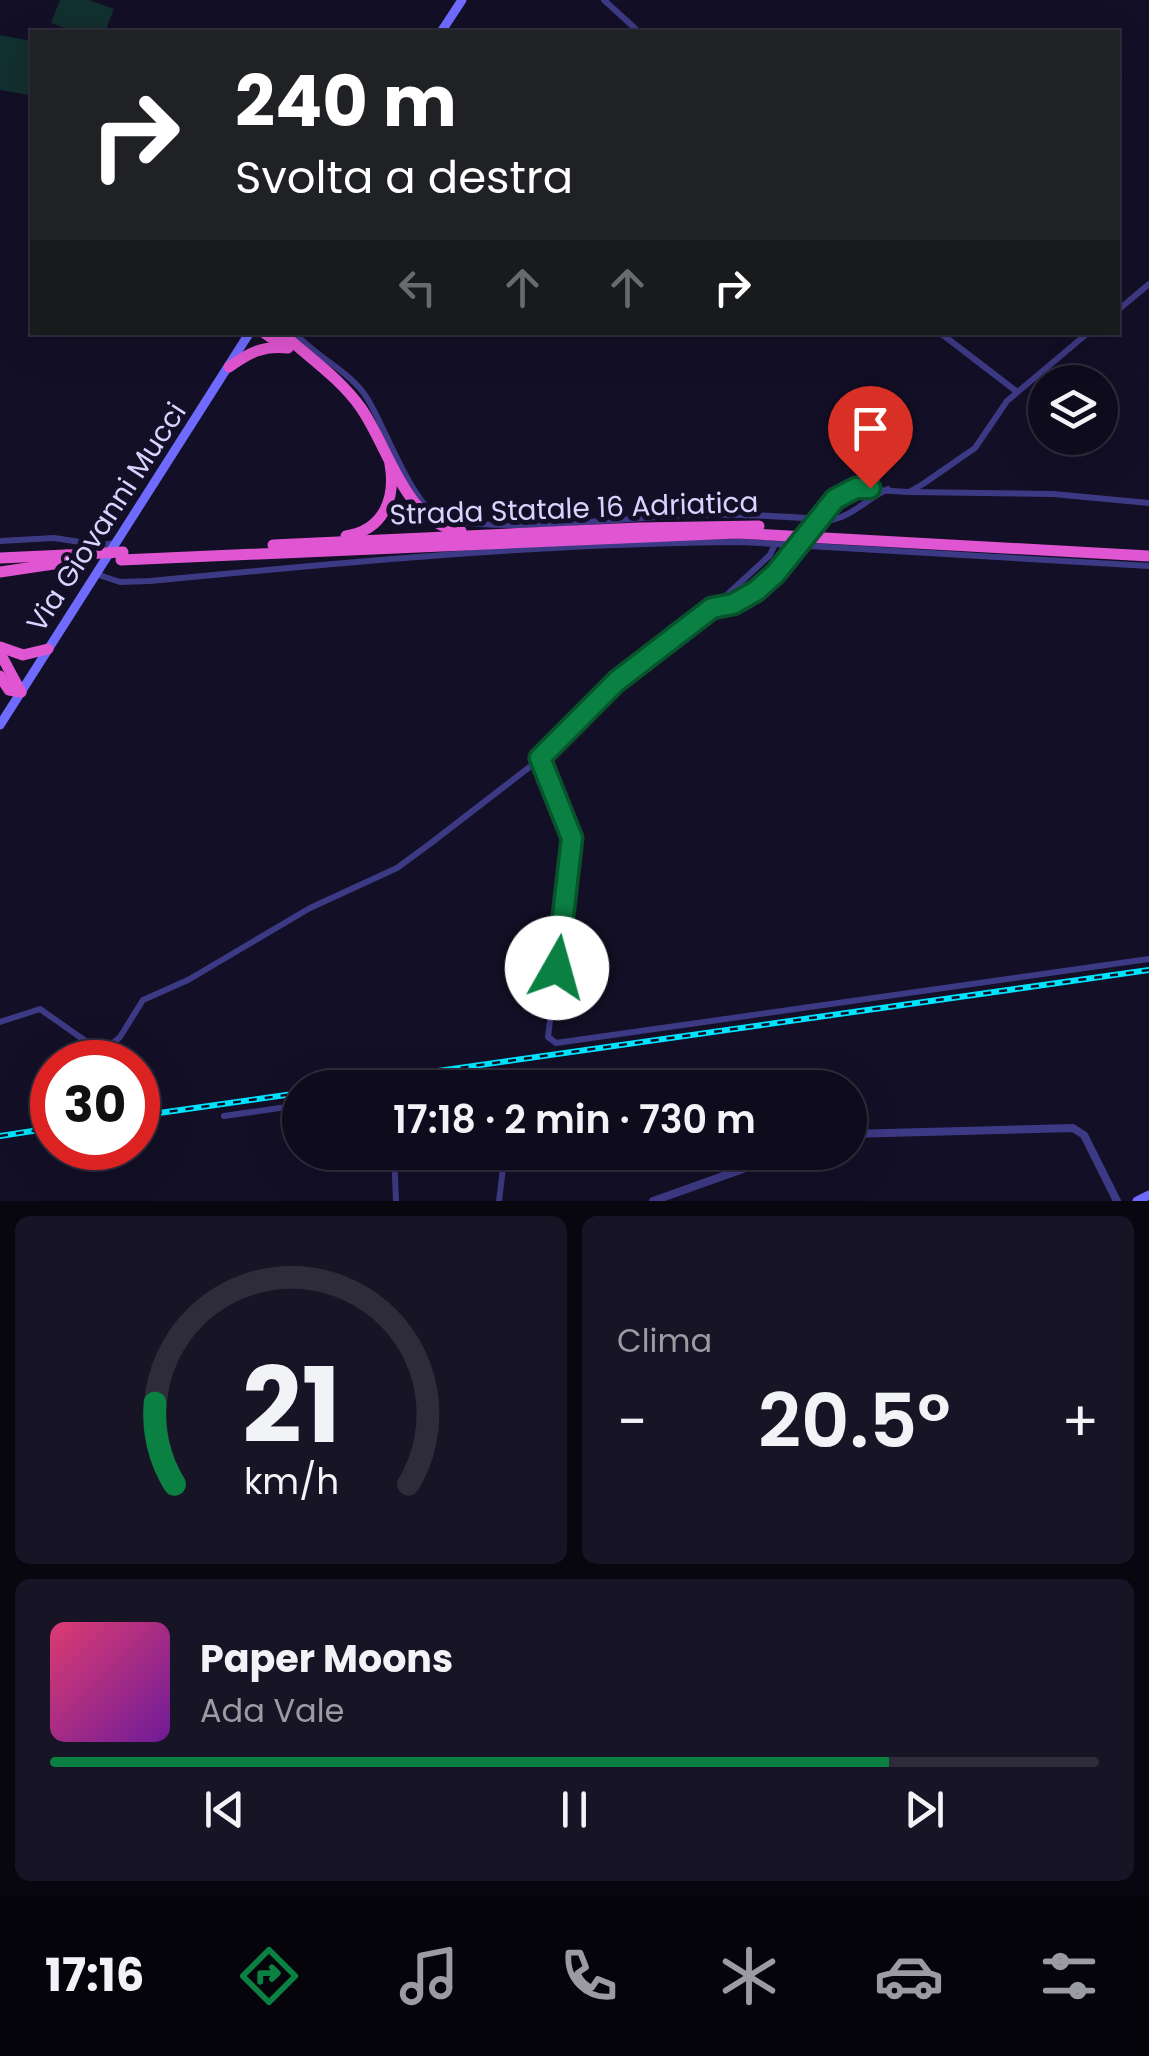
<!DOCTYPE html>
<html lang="it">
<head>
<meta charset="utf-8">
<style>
	:root { --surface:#0e0b1c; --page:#171425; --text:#f1f3f6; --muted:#9b9ba3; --line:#2e2b3b; --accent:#0b8043 }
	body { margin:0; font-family:Poppins,sans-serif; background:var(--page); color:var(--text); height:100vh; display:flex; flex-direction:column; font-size:38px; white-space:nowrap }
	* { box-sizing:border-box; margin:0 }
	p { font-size:32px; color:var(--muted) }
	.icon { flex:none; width:55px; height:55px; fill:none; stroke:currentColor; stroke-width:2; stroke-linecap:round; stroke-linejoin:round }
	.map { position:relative; height:1201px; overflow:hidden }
	.sheet { display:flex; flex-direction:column; gap:15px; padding:15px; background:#08060f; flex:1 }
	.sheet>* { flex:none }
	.hud { position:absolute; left:30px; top:30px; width:1090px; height:305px; border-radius:0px; box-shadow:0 10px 40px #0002,0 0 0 2px var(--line); background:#202124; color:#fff; overflow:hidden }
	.buttons { position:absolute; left:1028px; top:365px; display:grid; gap:20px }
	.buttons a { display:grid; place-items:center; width:90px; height:90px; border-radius:50%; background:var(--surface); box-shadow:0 10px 40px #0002,0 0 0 2px var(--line); font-size:50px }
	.speed { position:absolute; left:30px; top:1040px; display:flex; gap:20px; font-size:50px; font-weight:700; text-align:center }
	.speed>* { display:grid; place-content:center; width:130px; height:130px; border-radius:50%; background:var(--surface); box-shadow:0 10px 40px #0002,0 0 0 2px var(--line); line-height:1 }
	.speed .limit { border:15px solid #d22; background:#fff; color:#111 }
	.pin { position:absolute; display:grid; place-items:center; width:85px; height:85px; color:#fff; margin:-102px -42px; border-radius:50% 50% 50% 0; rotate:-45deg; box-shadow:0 0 10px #0007 }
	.pin .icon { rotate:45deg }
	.me { position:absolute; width:110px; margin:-55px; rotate:7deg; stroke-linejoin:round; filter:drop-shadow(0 0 8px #0008) }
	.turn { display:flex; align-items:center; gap:35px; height:210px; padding:0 40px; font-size:45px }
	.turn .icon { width:130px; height:130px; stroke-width:2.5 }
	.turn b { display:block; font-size:70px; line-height:85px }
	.lanes { display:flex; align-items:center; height:95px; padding:0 40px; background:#0003; justify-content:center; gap:50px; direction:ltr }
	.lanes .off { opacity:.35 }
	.big { font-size:75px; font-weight:600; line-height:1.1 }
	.sheet .tile { flex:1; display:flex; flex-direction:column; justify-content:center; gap:15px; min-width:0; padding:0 35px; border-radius:15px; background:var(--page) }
	.sheet .dial { align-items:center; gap:0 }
	.dial svg { height:260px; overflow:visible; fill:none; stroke:var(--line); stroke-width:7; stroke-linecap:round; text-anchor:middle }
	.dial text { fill:var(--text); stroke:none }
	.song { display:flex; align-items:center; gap:30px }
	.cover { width:120px; height:120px; border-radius:15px; background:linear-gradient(135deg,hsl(340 70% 55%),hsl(280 70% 35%)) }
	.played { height:10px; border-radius:5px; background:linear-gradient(90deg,var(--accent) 80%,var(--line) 80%) }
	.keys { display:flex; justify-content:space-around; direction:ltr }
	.heat { display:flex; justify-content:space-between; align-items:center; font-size:55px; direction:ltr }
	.sheet .tiles { flex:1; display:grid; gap:15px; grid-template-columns:1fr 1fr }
	.tile:last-child { grid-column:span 2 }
	.trip { position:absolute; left:282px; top:1070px; width:585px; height:100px; border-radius:50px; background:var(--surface); box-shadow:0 10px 40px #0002,0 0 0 2px var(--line); font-weight:600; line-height:100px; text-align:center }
	.dock { display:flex; height:160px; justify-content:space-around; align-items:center; background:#06040b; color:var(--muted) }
	.dock .icon { width:70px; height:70px }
	.dock .current { color:var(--accent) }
	.dock b { font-size:45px; color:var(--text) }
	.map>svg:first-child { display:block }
</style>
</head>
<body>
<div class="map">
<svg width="1149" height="1201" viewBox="0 0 1149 1201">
	<rect width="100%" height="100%" fill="#130f26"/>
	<g fill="#12302f">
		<path d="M 60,0 L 89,0 L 114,9 L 105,32 L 75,32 L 51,23 Z"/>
		<path d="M 0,35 L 32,41 L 29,95 L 0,90 Z"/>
	</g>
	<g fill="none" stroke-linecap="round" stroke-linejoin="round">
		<g stroke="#3d3a85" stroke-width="6">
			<path d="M 604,0 L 639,32"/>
			<path d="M 1118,310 L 1149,284"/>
			<path d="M 294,332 C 315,357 349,370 367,398 C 385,427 410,499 436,515 C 471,537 643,516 694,515 C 739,514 785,516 831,520 C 851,517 868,498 888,489"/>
			<path d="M 939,332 L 1016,391"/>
			<path d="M 911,492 L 1053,494 L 1149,503"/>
			<path d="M 823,510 L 843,492 L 856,489 L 909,492 L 923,484 L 975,448 L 1007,401 L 1089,332"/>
			<path d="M 0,541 L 54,538 L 100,545 L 116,543"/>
			<path d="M 96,574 L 120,582 L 150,581 C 347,562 545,543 743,542 L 1149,566"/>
			<path d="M 717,604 L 770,555 L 775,544"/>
			<path d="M 540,759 L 553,783 L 572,838 L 548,1037 L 556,1043 L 1149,959"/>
			<path d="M 0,1022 L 40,1009 L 97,1049 L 105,1050 L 120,1037 L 143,1000 L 188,980 L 310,908 L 397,868 L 431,843 L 540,759 L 617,681 L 712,608 L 733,604 L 756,591 L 790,554"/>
			<path d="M 432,1088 L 513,1076 L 518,1079 L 520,1088"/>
			<path d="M 224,1116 L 300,1105"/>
			<path d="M 394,1152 L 396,1201"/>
			<path d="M 499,1201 L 505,1152"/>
		</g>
		<g stroke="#3d3a85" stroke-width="8">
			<path d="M 850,1134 L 1073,1128 L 1084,1135 L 1117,1201"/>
			<path d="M 653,1201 L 791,1152"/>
		</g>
		<g stroke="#6f6bff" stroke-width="9">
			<path d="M 441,32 L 462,0"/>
			<path d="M 0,725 L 250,332"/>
			<path d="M 1137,1201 L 1149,1195"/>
		</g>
		<g stroke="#e055d1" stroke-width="11">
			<path d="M 263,332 L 280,344"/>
			<path d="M 281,332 C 308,357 340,378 361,408 C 389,448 406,525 461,531"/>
			<path d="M 229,367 C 249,353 263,345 288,348"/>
			<path d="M 346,536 C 384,530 396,498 390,464"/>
			<path d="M 273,545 L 639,528 L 759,526"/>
			<path d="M 0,558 L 66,555"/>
			<path d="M 121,560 L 737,533 L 1149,556"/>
			<path d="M 0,572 L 67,562"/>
			<path d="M 0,647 L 23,655 L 48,649"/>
			<path d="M 0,653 L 21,692"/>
			<path d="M 0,676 L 9,690 L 21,692"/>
		</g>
		<defs>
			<g id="rail">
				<path d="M 318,1088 L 1149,970"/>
				<path d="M 138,1116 L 300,1093"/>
				<path d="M 0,1136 L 52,1128"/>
			</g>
		</defs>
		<use href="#rail" stroke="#00e5ff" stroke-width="6"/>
		<use href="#rail" stroke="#130f26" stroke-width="2.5" stroke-dasharray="8" stroke-linecap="butt"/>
		<path stroke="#3d3a85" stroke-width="6" d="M 790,554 L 823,510"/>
		<path stroke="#e055d1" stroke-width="11" d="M 66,555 L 123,552"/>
	</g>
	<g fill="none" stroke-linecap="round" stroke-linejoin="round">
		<defs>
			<path id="route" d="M 557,968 L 572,838 L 540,758 L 617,681 L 712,608 L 733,604 L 756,591 L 776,573 L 835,499 L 856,488 L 870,488"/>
		</defs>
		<use href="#route" stroke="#07532c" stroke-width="25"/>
		<use href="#route" stroke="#0b8043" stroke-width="18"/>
	</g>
	<g text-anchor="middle" stroke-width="10" stroke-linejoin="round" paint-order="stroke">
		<g font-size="28" fill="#d9d4ff" stroke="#130f26">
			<text transform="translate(574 508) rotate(-2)" y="10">Strada Statale 16 Adriatica</text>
			<text transform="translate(106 517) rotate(-57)" y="10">Via Giovanni Mucci</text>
		</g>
	</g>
</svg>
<div class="buttons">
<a><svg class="icon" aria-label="layers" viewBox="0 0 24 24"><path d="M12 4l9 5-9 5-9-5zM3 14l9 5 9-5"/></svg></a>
</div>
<div class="speed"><div class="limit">30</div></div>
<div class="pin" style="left:870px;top:488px;background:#d93025"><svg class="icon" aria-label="arrive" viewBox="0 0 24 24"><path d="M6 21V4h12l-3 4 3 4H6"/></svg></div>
<svg class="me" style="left:557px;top:968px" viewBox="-20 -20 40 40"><circle r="19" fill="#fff"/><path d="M0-13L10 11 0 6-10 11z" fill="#0b8043"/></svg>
<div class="trip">17:18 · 2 min · 730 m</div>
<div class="hud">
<div class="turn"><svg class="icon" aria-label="right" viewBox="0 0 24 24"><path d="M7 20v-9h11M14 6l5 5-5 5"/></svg><div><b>240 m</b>Svolta a destra</div></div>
<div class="lanes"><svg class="icon off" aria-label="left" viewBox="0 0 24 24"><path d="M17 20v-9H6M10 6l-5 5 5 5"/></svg><svg class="icon off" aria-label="ahead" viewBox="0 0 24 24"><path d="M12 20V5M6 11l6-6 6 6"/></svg><svg class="icon off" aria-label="ahead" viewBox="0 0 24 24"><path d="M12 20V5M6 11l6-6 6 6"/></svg><svg class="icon" aria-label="right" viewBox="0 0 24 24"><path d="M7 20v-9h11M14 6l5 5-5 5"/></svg></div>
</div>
</div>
<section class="sheet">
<div class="tiles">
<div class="tile dial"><svg viewBox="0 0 100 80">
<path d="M14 69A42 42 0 1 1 86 69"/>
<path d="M14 69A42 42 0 0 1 8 44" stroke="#0b8043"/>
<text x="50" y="56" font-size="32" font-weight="700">21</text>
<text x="50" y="72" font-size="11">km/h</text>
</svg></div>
<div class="tile"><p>Clima</p>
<div class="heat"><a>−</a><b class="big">20.5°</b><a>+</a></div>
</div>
<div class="tile">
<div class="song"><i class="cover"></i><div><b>Paper Moons</b><p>Ada Vale</p></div></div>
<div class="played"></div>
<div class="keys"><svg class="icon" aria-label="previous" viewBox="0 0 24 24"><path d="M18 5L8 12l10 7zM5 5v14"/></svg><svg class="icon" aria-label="pause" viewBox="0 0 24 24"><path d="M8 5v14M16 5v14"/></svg><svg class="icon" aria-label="next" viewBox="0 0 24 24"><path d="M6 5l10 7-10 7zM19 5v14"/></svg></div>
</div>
</div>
</section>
<nav class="dock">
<b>17:16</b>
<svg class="icon current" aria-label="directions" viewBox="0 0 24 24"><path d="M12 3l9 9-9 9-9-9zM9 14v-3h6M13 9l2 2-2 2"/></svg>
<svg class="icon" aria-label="music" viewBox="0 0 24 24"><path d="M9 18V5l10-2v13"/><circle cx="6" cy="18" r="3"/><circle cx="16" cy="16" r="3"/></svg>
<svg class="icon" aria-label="phone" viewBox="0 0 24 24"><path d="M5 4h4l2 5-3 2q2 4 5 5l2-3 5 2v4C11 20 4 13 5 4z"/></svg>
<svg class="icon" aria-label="climate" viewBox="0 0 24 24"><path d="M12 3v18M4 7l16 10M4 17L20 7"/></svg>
<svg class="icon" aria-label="car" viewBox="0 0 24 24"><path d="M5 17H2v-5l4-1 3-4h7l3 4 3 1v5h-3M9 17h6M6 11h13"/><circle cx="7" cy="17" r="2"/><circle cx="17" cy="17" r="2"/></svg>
<svg class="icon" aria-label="filters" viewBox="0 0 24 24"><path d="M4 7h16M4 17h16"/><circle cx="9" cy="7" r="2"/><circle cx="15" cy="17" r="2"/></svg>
</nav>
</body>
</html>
